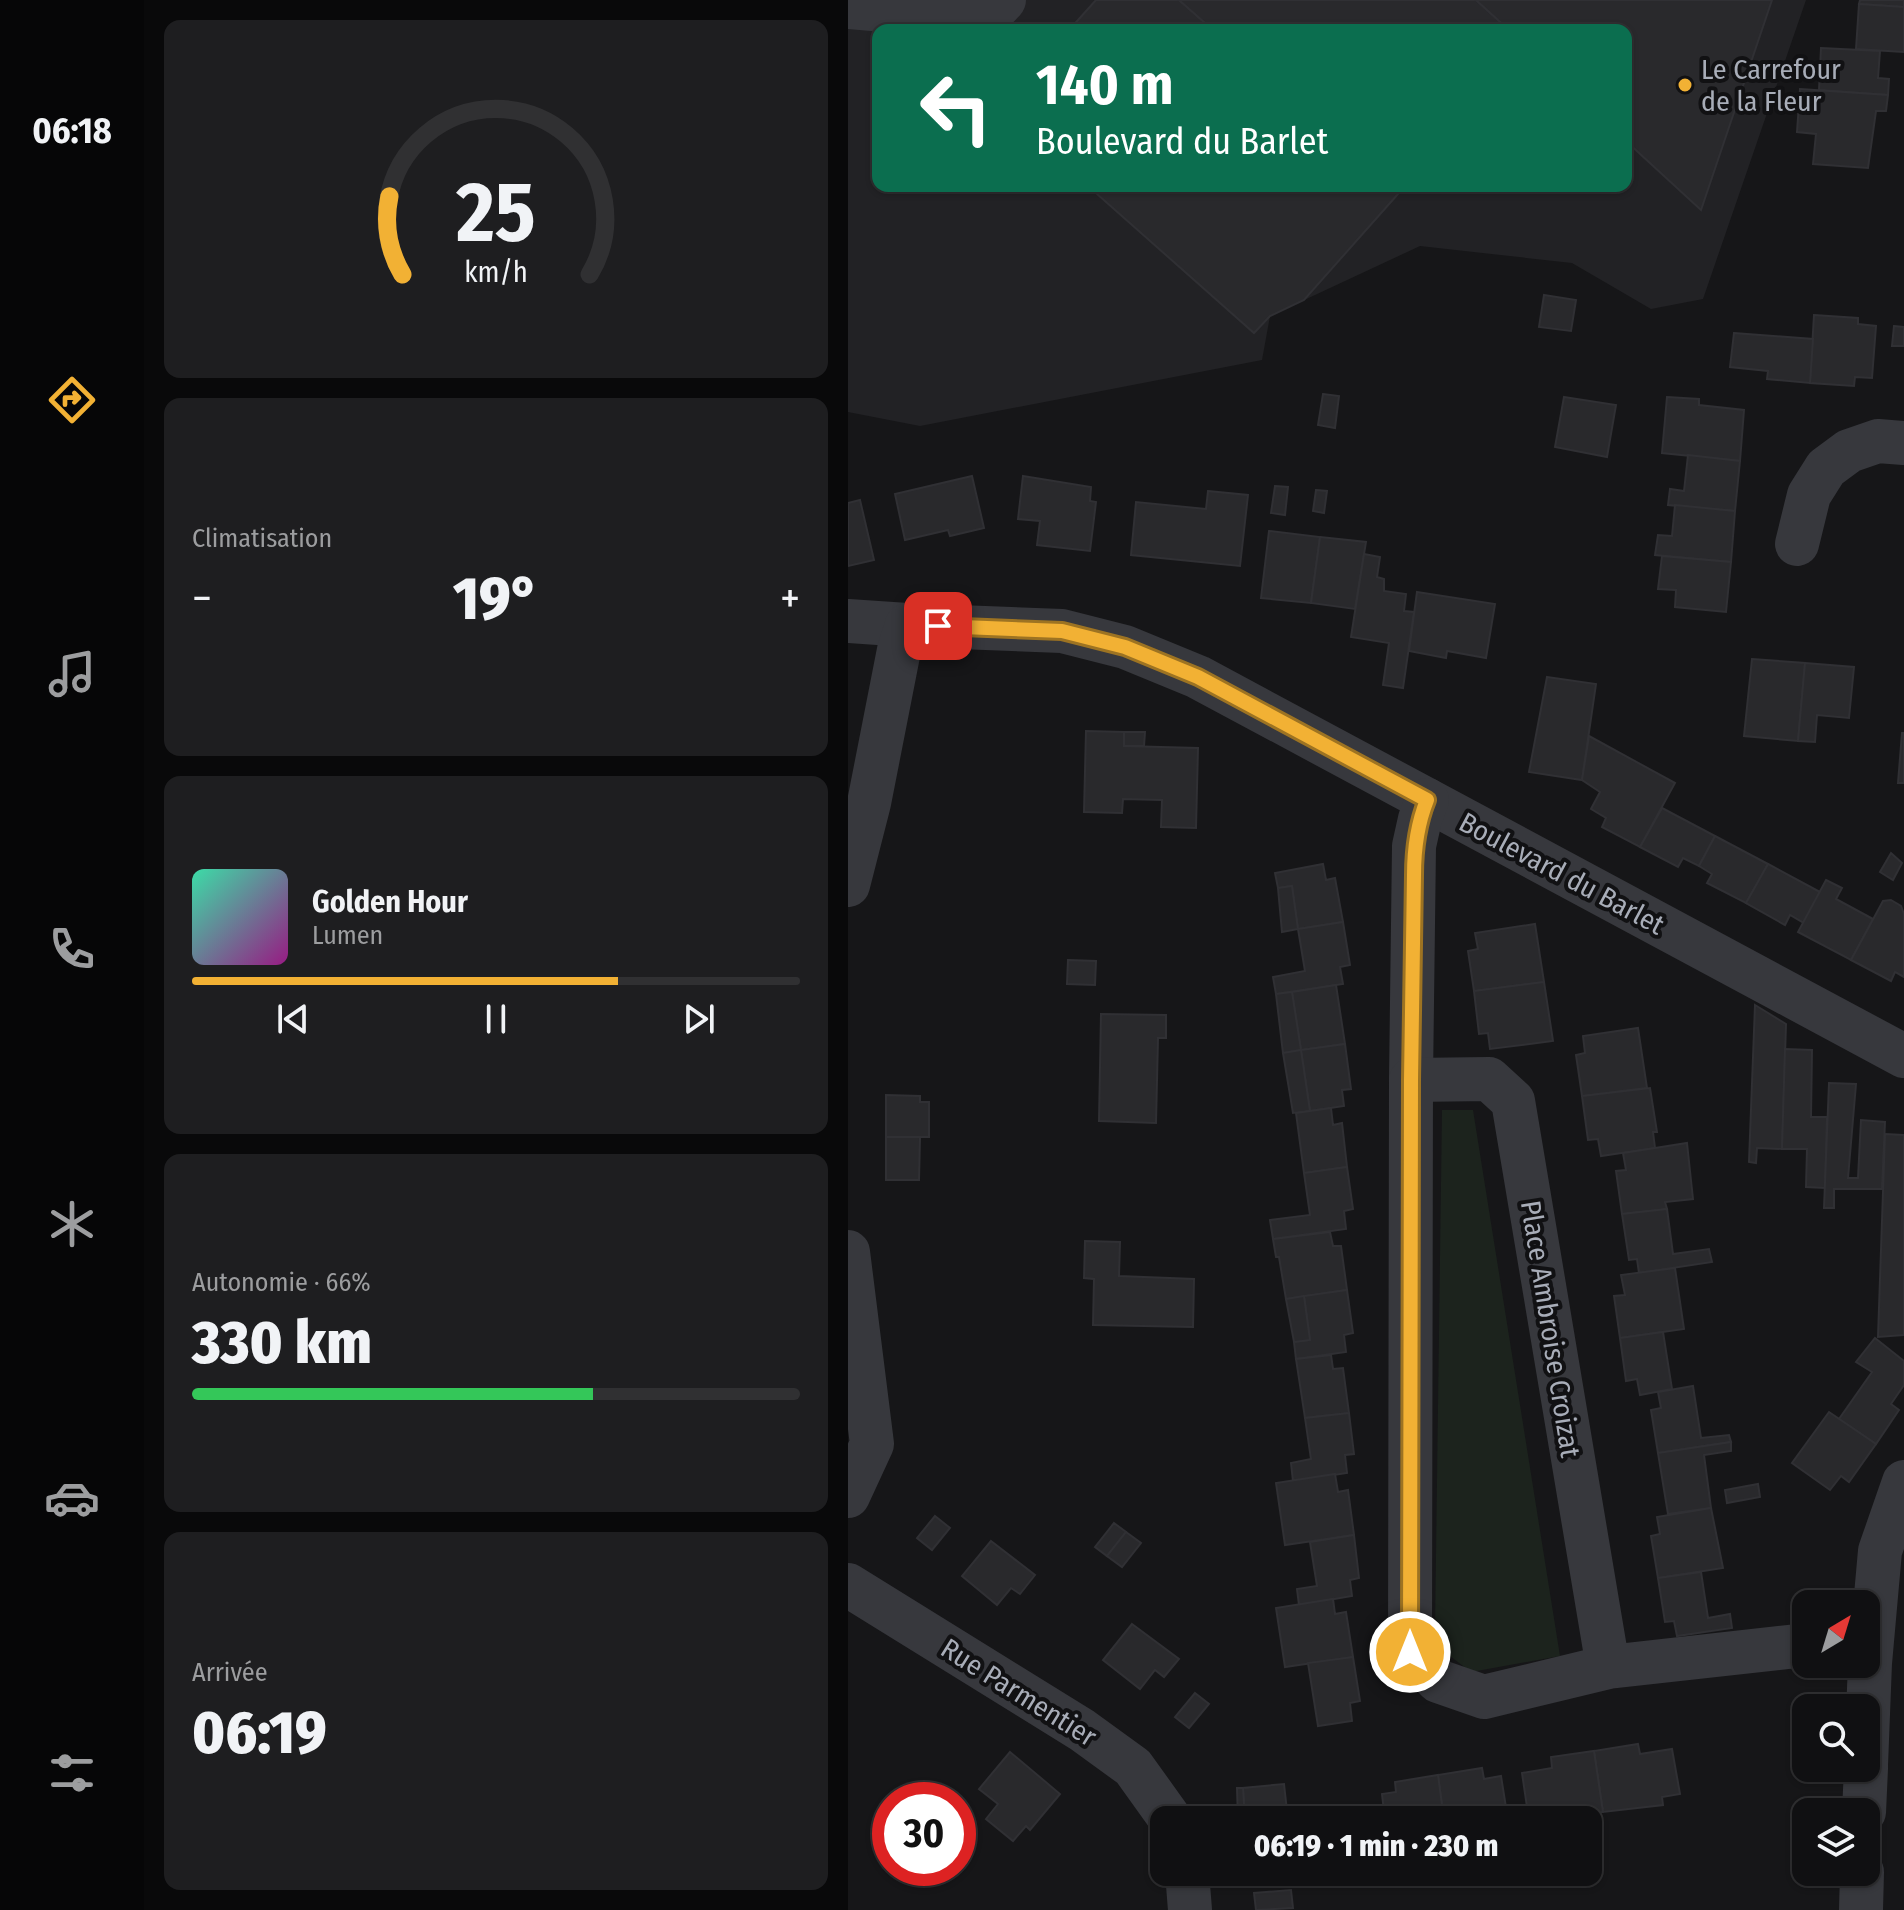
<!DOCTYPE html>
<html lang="fr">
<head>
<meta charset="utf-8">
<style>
	:root { --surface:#101012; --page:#1e1e20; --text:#f1f3f6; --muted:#9c9d9f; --line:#303032; --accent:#f2b134 }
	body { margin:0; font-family:"Fira Sans Condensed",sans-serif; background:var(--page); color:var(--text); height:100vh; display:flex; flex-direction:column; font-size:30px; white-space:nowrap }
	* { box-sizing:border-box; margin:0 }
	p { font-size:26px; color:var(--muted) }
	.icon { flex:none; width:44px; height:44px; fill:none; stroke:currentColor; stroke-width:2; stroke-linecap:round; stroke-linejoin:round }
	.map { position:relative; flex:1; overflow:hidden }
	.details { display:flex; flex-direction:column; gap:20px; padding:20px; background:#09090a; width:704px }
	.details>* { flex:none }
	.banner { position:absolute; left:24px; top:24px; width:760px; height:168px; border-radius:16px; box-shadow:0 2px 6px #0004,0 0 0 2px var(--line); background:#0b6e4f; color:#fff; overflow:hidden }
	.needle { width:52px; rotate:38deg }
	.tools { position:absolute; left:944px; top:1590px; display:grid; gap:16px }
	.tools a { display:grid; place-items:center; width:88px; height:88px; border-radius:16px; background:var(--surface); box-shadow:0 2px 6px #0004,0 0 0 2px var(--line); font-size:40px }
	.speed { position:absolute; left:24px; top:1782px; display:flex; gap:16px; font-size:40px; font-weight:700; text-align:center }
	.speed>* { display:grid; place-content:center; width:104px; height:104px; border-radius:50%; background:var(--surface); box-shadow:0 2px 6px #0004,0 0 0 2px var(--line); line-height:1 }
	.speed .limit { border:12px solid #d22; background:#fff; color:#111 }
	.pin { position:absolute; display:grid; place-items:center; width:68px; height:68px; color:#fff; margin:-34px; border-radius:16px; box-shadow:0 4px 12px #0006 }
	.me { position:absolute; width:88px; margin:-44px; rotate:0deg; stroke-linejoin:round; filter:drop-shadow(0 0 6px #0008) }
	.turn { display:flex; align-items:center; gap:28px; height:168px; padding:0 32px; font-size:36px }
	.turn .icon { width:104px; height:104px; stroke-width:2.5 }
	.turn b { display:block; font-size:56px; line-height:68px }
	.big { font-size:60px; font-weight:800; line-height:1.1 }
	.details .widget { flex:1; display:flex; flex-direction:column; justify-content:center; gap:12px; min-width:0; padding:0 28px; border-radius:16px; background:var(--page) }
	.details .dial { align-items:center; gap:0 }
	.dial svg { height:208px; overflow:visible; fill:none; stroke:var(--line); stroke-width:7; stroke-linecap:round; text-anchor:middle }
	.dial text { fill:var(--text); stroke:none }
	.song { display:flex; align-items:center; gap:24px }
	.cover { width:96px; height:96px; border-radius:12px; background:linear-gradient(135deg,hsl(160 70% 55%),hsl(310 70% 35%)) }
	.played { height:8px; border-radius:4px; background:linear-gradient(90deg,var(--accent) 70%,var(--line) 70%) }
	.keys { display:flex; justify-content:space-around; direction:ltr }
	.heat { display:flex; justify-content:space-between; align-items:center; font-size:44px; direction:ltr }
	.charge { height:12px; border-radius:6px; background:linear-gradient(90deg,#34c759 66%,var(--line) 0) }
	.trip { position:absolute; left:302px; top:1806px; width:452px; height:80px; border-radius:16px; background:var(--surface); box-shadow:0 2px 6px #0004,0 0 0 2px var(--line); font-weight:800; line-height:80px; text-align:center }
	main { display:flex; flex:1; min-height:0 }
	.menu { display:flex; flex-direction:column; width:144px; justify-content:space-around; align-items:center; background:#060607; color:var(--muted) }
	.menu .icon { width:56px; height:56px }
	.menu .active { color:var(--accent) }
	.menu b { font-size:36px; color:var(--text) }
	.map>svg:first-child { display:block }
</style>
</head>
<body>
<main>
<nav class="menu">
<b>06:18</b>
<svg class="icon active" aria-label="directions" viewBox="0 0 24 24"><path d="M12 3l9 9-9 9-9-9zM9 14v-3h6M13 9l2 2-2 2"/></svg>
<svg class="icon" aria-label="music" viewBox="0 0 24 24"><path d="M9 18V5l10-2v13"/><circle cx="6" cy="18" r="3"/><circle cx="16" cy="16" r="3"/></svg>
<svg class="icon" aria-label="phone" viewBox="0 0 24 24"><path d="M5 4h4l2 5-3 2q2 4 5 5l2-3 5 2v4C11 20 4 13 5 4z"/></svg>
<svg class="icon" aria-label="climate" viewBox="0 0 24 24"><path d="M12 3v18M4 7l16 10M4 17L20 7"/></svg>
<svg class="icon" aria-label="car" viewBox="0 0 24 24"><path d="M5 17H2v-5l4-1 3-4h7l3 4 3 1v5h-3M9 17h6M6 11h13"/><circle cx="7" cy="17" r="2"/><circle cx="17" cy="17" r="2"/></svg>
<svg class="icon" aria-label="filters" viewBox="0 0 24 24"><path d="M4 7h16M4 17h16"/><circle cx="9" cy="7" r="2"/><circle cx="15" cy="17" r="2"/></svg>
</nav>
<section class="details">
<div class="widget dial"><svg viewBox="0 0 100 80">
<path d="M14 69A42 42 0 1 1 86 69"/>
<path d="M14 69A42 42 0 0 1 9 39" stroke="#f2b134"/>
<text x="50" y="56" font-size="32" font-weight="700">25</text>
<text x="50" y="72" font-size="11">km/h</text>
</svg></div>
<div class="widget"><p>Climatisation</p>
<div class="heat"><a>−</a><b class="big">19°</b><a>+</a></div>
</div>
<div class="widget">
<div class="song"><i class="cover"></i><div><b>Golden Hour</b><p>Lumen</p></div></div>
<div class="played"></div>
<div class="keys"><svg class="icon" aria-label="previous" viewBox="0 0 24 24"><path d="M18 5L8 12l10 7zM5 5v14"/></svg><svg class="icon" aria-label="pause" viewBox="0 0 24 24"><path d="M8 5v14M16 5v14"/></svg><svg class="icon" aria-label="next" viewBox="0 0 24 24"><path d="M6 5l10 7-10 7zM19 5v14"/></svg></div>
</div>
<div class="widget"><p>Autonomie · 66%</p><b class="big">330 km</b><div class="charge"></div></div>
<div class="widget"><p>Arrivée</p><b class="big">06:19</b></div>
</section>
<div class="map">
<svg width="1056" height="1910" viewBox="0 0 1056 1910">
	<rect width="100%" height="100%" fill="#161618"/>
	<path fill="#222225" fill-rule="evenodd" d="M 0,0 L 958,0 L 855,299 L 803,309 L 724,263 L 572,246 L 422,316 L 414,360 L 72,426 L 0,412 ZM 30,30 L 778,30 L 778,186 L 30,186 Z"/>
	<path fill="#1c231d" d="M 594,1110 L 625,1110 L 712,1656 L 623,1672 L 602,1656 L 587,1630 Z"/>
	<g fill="#29292c" stroke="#303034" stroke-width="2">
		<path d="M 248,0 L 331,0 L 365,30 L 221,30 Z"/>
		<path d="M 331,0 L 628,0 L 661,30 L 365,30 Z"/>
		<path d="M 628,0 L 924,0 L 853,210 L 778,141 L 778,30 L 661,30 Z"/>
		<path d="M 1012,0 L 1056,0 L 1056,7 L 1011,4 Z"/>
		<path d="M 1011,4 L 1056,7 L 1056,52 L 1008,49 Z"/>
		<path d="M 973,48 L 1032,51 L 1030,78 L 1041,79 L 1040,95 L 971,90 Z"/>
		<path d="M 952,89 L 1040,95 L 1038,111 L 1028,111 L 1020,168 L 965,164 L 968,134 L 949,132 Z"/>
		<path d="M 240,186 L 541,186 L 550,194 L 456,300 L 422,316 L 406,333 Z"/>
		<path d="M 696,295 L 728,300 L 723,331 L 691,327 Z"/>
		<path d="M 966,315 L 1010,318 L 1010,324 L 1028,326 L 1024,378 L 1007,377 L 1006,386 L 962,383 Z"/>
		<path d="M 1046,326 L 1056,327 L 1056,346 L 1044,346 Z"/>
		<path d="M 886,333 L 965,339 L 962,383 L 919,379 L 920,371 L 882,367 Z"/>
		<path d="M 475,394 L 491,396 L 487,428 L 470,425 Z"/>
		<path d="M 716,397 L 768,405 L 759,457 L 707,447 Z"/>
		<path d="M 819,397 L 851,399 L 851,405 L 896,410 L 892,461 L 814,453 Z"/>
		<path d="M 840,455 L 892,461 L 887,511 L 820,505 L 822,489 L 836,491 Z"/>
		<path d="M 124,476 L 136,528 L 102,536 L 100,530 L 57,540 L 47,494 Z"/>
		<path d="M 175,476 L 243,487 L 242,501 L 248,502 L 242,551 L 189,545 L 192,521 L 170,519 Z"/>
		<path d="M 427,486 L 440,487 L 437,515 L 423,513 Z"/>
		<path d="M 468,490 L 479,491 L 476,513 L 465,511 Z"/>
		<path d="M 360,491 L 400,495 L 392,566 L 283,555 L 288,502 L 358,509 Z"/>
		<path d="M 12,500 L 26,560 L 0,566 L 0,503 Z"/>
		<path d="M 827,505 L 887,511 L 883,562 L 807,555 L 810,535 L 824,536 Z"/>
		<path d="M 421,531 L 472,537 L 463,603 L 413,598 Z"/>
		<path d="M 472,537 L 518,542 L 507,609 L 463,603 Z"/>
		<path d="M 516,554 L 532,557 L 529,577 L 536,579 L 536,591 L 558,594 L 556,611 L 566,612 L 555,688 L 535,685 L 541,643 L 503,637 Z"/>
		<path d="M 814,556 L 883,562 L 878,612 L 827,607 L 828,590 L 810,589 Z"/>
		<path d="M 569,592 L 647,604 L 638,658 L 599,651 L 598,658 L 561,651 Z"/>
		<path d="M 904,659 L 957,663 L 950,741 L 896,736 Z"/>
		<path d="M 957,663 L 1006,667 L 1001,718 L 969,715 L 967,742 L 950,741 Z"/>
		<path d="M 699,677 L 748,684 L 734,780 L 681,772 Z"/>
		<path d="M 238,731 L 276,732 L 276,746 L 350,748 L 348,828 L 313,827 L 314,800 L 275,799 L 274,813 L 236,812 Z"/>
		<path d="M 276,732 L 297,732 L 296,746 L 276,746 Z"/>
		<path d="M 1054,733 L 1056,733 L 1056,783 L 1050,783 Z"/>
		<path d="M 741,736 L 827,783 L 792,847 L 754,827 L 758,818 L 743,809 L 752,792 L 734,780 Z"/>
		<path d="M 814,808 L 867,836 L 851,866 L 835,858 L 830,867 L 792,847 Z"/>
		<path d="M 867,836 L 920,864 L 898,903 L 859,883 L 864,874 L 851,866 Z"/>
		<path d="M 1043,853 L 1054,863 L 1045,880 L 1032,872 Z"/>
		<path d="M 475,864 L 478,880 L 487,878 L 495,922 L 450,929 L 444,886 L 430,888 L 427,873 Z"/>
		<path d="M 920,864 L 972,892 L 956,923 L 942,915 L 937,925 L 898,903 Z"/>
		<path d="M 978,880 L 994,888 L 988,899 L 1025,919 L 1003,960 L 950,932 Z"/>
		<path d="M 444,886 L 450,929 L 434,932 L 430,888 Z"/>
		<path d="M 1043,900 L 1053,906 L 1056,914 L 1056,977 L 1047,972 L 1043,981 L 1003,960 L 1035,901 Z"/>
		<path d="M 495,922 L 502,965 L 492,967 L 495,984 L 428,994 L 425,977 L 457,971 L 450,929 Z"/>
		<path d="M 687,924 L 696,982 L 626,991 L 620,951 L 630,949 L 627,933 Z"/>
		<path d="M 220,960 L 248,961 L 247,985 L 219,984 Z"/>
		<path d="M 696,982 L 705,1041 L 642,1049 L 640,1033 L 631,1034 L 626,991 Z"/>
		<path d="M 488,985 L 497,1044 L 453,1050 L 444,992 Z"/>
		<path d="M 444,992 L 453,1050 L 435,1053 L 428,994 Z"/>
		<path d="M 907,1005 L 938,1024 L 934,1149 L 909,1148 L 908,1163 L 901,1162 Z"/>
		<path d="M 253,1014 L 318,1015 L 318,1038 L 310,1038 L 308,1123 L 251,1121 Z"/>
		<path d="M 790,1028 L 799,1088 L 734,1096 L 728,1055 L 737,1053 L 735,1036 Z"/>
		<path d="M 497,1044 L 503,1089 L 494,1090 L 496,1106 L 462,1111 L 453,1050 Z"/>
		<path d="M 937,1049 L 964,1050 L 963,1117 L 979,1117 L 977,1188 L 958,1187 L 959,1149 L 934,1149 Z"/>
		<path d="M 453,1050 L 462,1111 L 445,1113 L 435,1053 Z"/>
		<path d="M 981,1083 L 1008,1084 L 1000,1178 L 1010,1178 L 1013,1120 L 1037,1122 L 1034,1189 L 986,1189 L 986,1208 L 976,1208 Z"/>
		<path d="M 802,1088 L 809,1132 L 805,1132 L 807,1148 L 753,1156 L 750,1139 L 740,1140 L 734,1096 Z"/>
		<path d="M 38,1095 L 72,1096 L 72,1102 L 81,1102 L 81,1137 L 38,1137 Z"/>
		<path d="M 483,1108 L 485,1125 L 494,1123 L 499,1167 L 456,1173 L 448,1113 Z"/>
		<path d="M 1037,1134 L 1056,1135 L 1056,1335 L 1030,1337 Z"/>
		<path d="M 38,1137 L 72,1137 L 71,1180 L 38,1180 Z"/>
		<path d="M 839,1143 L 845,1199 L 817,1202 L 819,1209 L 774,1214 L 768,1171 L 778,1170 L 775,1153 Z"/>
		<path d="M 499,1167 L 505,1209 L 496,1211 L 498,1229 L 425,1239 L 422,1220 L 462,1215 L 456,1173 Z"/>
		<path d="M 819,1209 L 825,1254 L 861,1249 L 864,1262 L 791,1273 L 789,1259 L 781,1260 L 774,1214 Z"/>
		<path d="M 482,1232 L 485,1246 L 493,1246 L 499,1290 L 438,1299 L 431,1257 L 428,1257 L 425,1239 Z"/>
		<path d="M 237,1241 L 272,1242 L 271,1276 L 346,1279 L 345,1327 L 245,1325 L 246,1279 L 236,1278 Z"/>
		<path d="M 827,1268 L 836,1329 L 772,1338 L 766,1296 L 777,1295 L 773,1275 Z"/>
		<path d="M 499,1290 L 505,1333 L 496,1335 L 498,1352 L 448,1359 L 446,1342 L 462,1340 L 456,1296 Z"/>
		<path d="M 456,1296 L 462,1340 L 446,1342 L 438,1299 Z"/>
		<path d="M 815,1332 L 824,1389 L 792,1395 L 789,1379 L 778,1381 L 772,1338 Z"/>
		<path d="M 1027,1338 L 1056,1361 L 1056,1385 L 1043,1404 L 1051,1410 L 1028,1444 L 991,1419 L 1024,1372 L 1008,1362 Z"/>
		<path d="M 483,1355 L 485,1369 L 495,1368 L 501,1413 L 457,1418 L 448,1359 Z"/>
		<path d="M 845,1386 L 853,1438 L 881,1435 L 883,1442 L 810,1453 L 803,1410 L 813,1408 L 810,1392 Z"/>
		<path d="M 981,1412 L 1028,1444 L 1001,1482 L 993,1476 L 982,1490 L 944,1463 Z"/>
		<path d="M 501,1413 L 506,1454 L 497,1455 L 499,1473 L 445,1481 L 443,1463 L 463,1459 L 457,1418 Z"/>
		<path d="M 883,1442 L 883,1451 L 856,1455 L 863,1508 L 820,1514 L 810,1453 Z"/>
		<path d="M 487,1474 L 490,1492 L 500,1490 L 506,1535 L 437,1545 L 428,1483 Z"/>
		<path d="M 910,1484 L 912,1497 L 879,1503 L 877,1490 Z"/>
		<path d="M 863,1508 L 875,1568 L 810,1578 L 803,1536 L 812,1534 L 809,1517 Z"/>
		<path d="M 87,1516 L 102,1528 L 84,1550 L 69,1538 Z"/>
		<path d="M 266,1523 L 278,1532 L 259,1556 L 247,1547 Z"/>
		<path d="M 278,1532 L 293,1543 L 274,1567 L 259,1556 Z"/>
		<path d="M 506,1535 L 511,1578 L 502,1580 L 504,1596 L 451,1605 L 449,1589 L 469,1586 L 462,1542 Z"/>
		<path d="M 143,1541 L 187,1575 L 172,1594 L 163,1588 L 149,1605 L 114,1576 Z"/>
		<path d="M 853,1572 L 860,1618 L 882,1614 L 884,1628 L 829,1636 L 826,1621 L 817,1622 L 810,1578 Z"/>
		<path d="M 485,1599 L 487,1614 L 498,1612 L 505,1657 L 437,1667 L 428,1608 Z"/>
		<path d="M 284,1624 L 331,1659 L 316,1677 L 307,1670 L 292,1689 L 255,1660 Z"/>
		<path d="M 505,1657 L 512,1701 L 502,1703 L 504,1721 L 470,1726 L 460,1663 Z"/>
		<path d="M 347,1693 L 361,1704 L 341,1728 L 327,1717 Z"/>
		<path d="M 790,1744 L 792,1754 L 824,1749 L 832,1794 L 814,1797 L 815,1805 L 755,1812 L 746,1751 Z"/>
		<path d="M 746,1751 L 755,1812 L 697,1820 L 696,1805 L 679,1807 L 674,1773 L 704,1768 L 703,1757 Z"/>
		<path d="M 162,1752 L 212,1794 L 182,1830 L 178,1826 L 165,1841 L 138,1819 L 150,1804 L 131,1789 Z"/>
		<path d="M 634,1768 L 636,1779 L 653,1776 L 660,1820 L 596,1820 L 590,1775 Z"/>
		<path d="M 590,1775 L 596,1820 L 537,1820 L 534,1794 L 548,1792 L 547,1782 Z"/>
		<path d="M 436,1784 L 440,1820 L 397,1820 L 395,1788 Z"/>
		<path d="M 389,1788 L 395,1788 L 397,1820 L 390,1820 Z"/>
		<path d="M 443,1890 L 445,1908 L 408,1910 L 406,1893 Z"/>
	</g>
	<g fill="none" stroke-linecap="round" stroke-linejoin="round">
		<g stroke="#37383d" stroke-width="44">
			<path d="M 0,7 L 138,19 L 156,0"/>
			<path d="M 949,544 L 961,495 L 978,468 L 1001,451 L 1030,441 L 1056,443"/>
			<path d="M 0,621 L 59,625 L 214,631 L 277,647 L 350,677 L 1056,1056"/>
			<path d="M 0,885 L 21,803 L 51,650 L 59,625"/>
			<path d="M 563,1080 L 566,846 L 572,819 L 579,800"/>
			<path d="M 0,1252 L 24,1444 L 0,1496"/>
			<path d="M 0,1585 L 234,1730 L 285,1767 L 323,1820"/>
			<path d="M 760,1667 L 665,1101 L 641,1079 L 563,1080 L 562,1652 L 590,1681 L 636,1697 L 760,1667 L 958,1645"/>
			<path d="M 1018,1765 L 1022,1663 L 1032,1551 L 1056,1482"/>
			<path d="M 1016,1812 L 1018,1768"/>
			<path d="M 339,1872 L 342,1910"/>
			<path d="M 1013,1910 L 1014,1872"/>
		</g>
	</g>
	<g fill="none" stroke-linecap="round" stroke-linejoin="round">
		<defs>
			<path id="route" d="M 90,626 L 214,631 L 277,647 L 350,677 L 579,800 C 569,825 566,849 566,875 L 563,1080 L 562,1652"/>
		</defs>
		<use href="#route" stroke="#9d7322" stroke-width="20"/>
		<use href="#route" stroke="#f2b134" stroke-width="14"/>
	</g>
	<circle fill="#f2b134" stroke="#111113" stroke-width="3" cx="837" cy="85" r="8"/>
	<g text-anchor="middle" stroke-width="8" stroke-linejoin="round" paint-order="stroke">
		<g font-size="28" fill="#a8adb8" stroke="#111113" text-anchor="start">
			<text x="853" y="79">Le Carrefour<tspan x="853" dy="32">de la Fleur</tspan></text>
		</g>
		<g font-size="28" fill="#a8adb8" stroke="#111113">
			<text transform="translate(714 873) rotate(28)" y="10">Boulevard du Barlet</text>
			<text transform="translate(703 1329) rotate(81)" y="10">Place Ambroise Croizat</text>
			<text transform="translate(171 1692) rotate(32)" y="10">Rue Parmentier</text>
		</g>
	</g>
</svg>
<div class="tools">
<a><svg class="needle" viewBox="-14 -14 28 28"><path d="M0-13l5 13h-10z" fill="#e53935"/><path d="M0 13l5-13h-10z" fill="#9c9d9f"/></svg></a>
<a><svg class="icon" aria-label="search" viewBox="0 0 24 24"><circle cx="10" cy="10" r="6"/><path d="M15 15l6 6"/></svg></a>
<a><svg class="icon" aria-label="layers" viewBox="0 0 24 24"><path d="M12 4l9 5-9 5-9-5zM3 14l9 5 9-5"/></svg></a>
</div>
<div class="speed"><div class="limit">30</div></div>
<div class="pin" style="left:90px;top:626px;background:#d93025"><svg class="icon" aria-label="arrive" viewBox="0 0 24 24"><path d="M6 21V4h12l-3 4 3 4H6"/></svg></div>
<svg class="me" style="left:562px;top:1652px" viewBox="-20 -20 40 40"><circle r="17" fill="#f2b134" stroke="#fff" stroke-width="3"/><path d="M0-11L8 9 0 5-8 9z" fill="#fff"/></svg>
<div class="trip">06:19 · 1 min · 230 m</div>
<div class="banner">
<div class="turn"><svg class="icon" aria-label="left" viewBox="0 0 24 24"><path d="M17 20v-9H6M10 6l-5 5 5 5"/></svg><div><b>140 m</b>Boulevard du Barlet</div></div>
</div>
</div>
</main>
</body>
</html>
